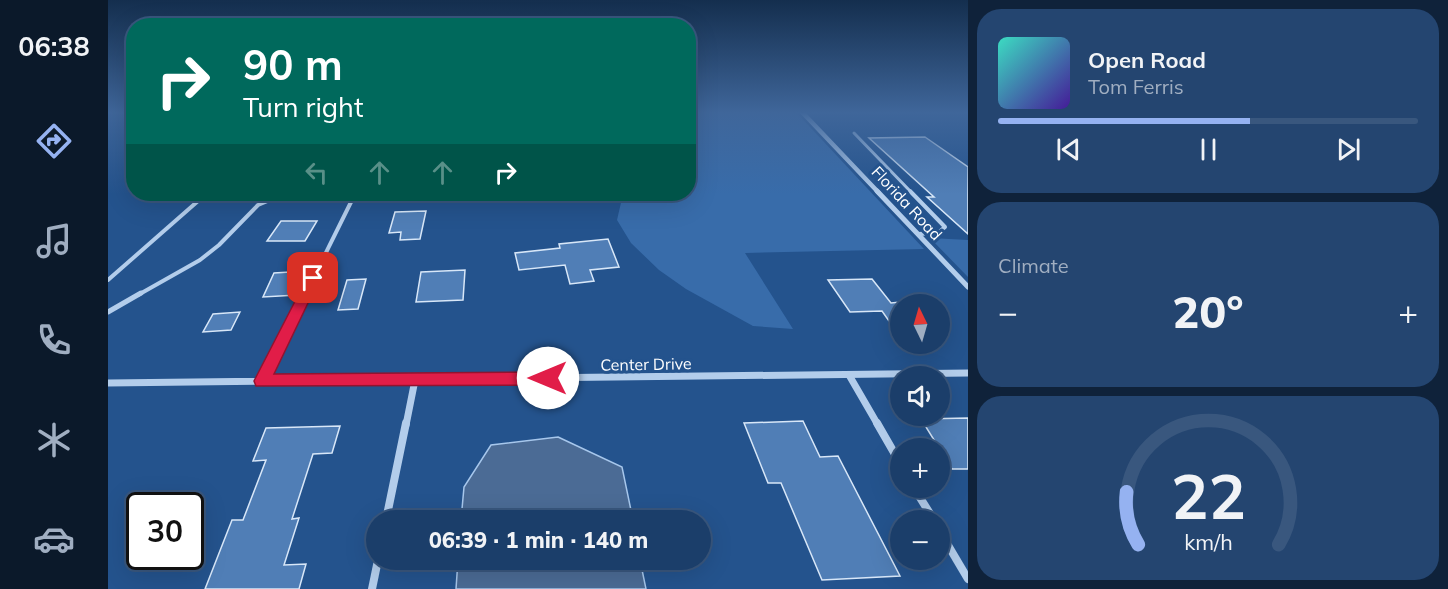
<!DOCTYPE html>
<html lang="en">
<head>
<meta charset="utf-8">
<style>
	:root { --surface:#1b3e6a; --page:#244570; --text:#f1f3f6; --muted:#a0aec1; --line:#39577e; --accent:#95b2f1 }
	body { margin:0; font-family:Mulish,sans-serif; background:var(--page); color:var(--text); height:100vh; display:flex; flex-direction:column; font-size:22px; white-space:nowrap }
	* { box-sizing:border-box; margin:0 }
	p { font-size:20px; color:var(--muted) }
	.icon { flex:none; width:33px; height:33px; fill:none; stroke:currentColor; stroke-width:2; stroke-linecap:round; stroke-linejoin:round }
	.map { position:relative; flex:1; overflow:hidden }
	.drawer { display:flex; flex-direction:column; gap:9px; padding:9px; background:#0f223a; width:480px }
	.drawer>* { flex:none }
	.hud { position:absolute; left:18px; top:18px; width:570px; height:183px; border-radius:24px; box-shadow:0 6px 24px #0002,0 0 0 2px var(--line); background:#00695c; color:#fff; overflow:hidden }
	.needle { width:39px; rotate:355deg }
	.controls { position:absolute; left:782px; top:294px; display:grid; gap:12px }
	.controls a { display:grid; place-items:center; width:60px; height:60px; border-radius:50%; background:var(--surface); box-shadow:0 6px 24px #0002,0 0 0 2px var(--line); font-size:30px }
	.speed { position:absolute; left:18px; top:492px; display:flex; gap:12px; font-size:30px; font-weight:700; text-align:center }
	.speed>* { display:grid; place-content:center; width:78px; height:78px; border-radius:50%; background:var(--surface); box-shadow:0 6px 24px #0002,0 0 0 2px var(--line); line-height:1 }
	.speed .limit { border:3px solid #111; border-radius:9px; background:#fff; color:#111 }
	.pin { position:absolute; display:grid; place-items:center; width:51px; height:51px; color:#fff; margin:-26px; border-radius:12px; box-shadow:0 3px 9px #0006 }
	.me { position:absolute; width:66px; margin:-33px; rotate:270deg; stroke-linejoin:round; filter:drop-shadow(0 0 4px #0008) }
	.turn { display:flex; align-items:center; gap:21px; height:126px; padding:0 18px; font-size:27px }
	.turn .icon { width:78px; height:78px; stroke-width:2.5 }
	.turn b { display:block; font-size:42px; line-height:51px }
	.lanes { display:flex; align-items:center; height:57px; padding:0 18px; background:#0003; justify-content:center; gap:30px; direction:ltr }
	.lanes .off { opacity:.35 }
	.big { font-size:45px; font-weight:800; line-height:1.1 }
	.drawer .widget { flex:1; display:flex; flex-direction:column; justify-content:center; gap:9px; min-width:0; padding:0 21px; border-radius:24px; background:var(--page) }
	.drawer .dial { align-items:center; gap:0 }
	.dial svg { height:156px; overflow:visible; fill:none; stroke:var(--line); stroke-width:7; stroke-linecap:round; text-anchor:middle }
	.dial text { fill:var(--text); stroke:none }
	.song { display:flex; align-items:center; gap:18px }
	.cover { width:72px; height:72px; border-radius:9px; background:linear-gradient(135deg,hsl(170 70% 55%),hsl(260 70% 35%)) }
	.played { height:6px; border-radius:3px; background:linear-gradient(90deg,var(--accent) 60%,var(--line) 60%) }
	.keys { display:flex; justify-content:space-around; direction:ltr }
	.heat { display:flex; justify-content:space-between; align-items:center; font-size:33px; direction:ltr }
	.trip { position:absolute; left:258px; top:510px; width:345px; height:60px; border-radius:30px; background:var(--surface); box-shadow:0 6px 24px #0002,0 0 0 2px var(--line); font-weight:800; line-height:60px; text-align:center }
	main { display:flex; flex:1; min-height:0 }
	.tabs { display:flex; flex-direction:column; width:108px; justify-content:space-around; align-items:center; background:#0b192a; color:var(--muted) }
	.tabs .icon { width:42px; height:42px }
	.tabs .current { color:var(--accent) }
	.tabs b { font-size:27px; color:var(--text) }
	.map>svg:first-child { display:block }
</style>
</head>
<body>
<main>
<nav class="tabs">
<b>06:38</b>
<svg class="icon current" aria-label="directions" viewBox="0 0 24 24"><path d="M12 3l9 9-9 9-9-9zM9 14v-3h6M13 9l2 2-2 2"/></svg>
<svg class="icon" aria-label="music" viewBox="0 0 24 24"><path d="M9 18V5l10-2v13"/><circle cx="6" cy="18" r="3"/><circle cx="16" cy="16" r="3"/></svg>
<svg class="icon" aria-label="phone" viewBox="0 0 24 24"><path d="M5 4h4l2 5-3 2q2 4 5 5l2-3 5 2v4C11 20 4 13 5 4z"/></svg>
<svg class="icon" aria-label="climate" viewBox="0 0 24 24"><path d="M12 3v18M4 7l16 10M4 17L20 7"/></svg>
<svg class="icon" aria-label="car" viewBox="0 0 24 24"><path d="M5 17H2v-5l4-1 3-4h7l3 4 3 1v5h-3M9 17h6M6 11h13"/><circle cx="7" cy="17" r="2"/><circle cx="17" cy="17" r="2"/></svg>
</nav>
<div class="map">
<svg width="860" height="589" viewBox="0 0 860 589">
	<rect width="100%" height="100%" fill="#24538d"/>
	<g fill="#386caa">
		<path d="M 581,112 L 688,112 L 816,249 L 637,253 L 685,329 L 645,326 L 578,289 L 551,270 L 523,243 L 509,220 L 515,194 L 580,194 Z"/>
		<path d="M 822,238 L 860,240 L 860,277 Z"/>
	</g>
	<g fill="#4b6b95" stroke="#a7c7ec" stroke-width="1.5">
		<path d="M 450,437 L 514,467 L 525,520 L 353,520 L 356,487 L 383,445 Z"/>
		<path d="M 350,560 L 532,560 L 538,589 L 348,589 Z"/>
	</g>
	<g fill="#507eb6" stroke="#d8e7f8" stroke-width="1.5">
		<path d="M 817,137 L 860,167 L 860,234 L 819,197 L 826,197 L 761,138 Z"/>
		<path d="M 318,211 L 312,239 L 292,240 L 293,232 L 281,233 L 287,212 Z"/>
		<path d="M 173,221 L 209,221 L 197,241 L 159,241 Z"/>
		<path d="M 500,239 L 511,267 L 482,270 L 486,281 L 462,284 L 457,265 L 411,270 L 407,253 L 452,248 L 451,244 Z"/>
		<path d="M 357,270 L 355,300 L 308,302 L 313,272 Z"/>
		<path d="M 198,271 L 189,295 L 155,297 L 166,273 Z"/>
		<path d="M 258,279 L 250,309 L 230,310 L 239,280 Z"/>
		<path d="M 764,279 L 783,303 L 792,302 L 792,321 L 781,321 L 774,311 L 742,312 L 720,280 Z"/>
		<path d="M 132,312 L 123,330 L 95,332 L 105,314 Z"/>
		<path d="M 860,418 L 860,469 L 844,469 L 813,419 Z"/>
		<path d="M 695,421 L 712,457 L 730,456 L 792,576 L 714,580 L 673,483 L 660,483 L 636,423 Z"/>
		<path d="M 232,426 L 224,453 L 205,454 L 184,519 L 191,518 L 176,565 L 198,564 L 191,589 L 97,589 L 124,520 L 135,520 L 158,460 L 145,461 L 158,428 Z"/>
	</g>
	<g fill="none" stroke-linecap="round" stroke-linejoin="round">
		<path stroke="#b3cdeb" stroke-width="3" d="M 746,133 L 804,193"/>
		<g stroke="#b3cdeb" stroke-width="4">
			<path d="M 802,191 L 837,227 L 830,233 L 810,234"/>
			<path d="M 0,280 L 98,194"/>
			<path d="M 30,295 L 92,260 L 111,245 L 150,205 L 169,197 L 246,196 L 197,295"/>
		</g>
		<g stroke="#b3cdeb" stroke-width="5">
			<path d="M 0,312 L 33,293"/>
			<path d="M 154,381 L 198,293"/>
		</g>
		<path stroke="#b3cdeb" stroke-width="4.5" d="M 694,112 L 771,193"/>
		<path stroke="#b3cdeb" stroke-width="5" d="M 769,191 L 860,287"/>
		<g stroke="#b3cdeb" stroke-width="7">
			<path d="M 741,375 L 770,425"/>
			<path d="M 0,383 L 860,373"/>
			<path d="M 298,425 L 307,380"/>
		</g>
		<g stroke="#b3cdeb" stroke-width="8">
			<path d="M 769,423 L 792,463"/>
			<path d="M 806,488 L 826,520"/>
			<path d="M 278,520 L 298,423"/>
			<path d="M 831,530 L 860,579"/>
			<path d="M 264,589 L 270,560"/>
		</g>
	</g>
	<linearGradient id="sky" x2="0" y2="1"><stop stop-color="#142e4e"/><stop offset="0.58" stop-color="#3f669a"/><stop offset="1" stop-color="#3f669a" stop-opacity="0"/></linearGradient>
	<rect width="860" height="194" fill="url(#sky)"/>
	<path fill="#e11d48" stroke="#92132f" stroke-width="1.5" d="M 205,274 L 212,278 L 166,374 L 440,372 L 446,374 L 448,378 L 446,383 L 440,385 L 148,386 L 146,381 L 148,377 L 199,278 Z"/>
	<g text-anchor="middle" stroke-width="6" stroke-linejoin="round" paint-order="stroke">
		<g font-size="16" fill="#fff" stroke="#24538d">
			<text transform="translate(799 203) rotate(47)" y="6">Florida Road</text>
			<text transform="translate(538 364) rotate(-1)" y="6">Center Drive</text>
		</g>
	</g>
</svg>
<div class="controls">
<a><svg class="needle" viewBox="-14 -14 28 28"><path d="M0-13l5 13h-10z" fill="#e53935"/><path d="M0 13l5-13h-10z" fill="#a0aec1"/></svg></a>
<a><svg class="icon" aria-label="sound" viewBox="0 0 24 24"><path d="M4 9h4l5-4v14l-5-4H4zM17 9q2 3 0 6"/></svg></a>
<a>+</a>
<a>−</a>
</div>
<div class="speed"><div class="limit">30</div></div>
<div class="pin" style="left:205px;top:278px;background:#d93025"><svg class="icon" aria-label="arrive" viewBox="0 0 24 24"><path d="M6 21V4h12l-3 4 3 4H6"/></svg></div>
<svg class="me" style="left:440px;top:378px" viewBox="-20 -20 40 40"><circle r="19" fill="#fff"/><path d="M0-13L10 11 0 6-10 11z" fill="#e11d48"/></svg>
<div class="trip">06:39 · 1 min · 140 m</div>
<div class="hud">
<div class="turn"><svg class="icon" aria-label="right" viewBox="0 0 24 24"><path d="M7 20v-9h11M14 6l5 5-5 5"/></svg><div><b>90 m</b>Turn right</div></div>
<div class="lanes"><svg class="icon off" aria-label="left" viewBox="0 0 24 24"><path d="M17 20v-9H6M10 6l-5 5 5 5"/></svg><svg class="icon off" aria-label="ahead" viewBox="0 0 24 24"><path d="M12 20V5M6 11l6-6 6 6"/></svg><svg class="icon off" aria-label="ahead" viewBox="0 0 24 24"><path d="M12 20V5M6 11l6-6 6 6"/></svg><svg class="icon" aria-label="right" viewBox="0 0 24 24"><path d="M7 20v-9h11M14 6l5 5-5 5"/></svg></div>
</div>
</div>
<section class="drawer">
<div class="widget">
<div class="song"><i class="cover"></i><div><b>Open Road</b><p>Tom Ferris</p></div></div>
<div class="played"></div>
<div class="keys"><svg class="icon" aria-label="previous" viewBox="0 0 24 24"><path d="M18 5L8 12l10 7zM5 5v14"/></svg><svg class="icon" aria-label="pause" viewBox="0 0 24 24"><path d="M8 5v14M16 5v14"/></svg><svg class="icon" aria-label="next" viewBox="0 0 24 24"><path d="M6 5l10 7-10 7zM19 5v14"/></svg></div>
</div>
<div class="widget"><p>Climate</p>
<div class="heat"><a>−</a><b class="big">20°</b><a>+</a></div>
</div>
<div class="widget dial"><svg viewBox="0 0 100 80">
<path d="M14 69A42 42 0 1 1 86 69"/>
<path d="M14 69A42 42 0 0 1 8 42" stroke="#95b2f1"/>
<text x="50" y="56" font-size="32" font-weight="700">22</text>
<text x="50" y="72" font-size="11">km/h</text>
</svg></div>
</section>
</main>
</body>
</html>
